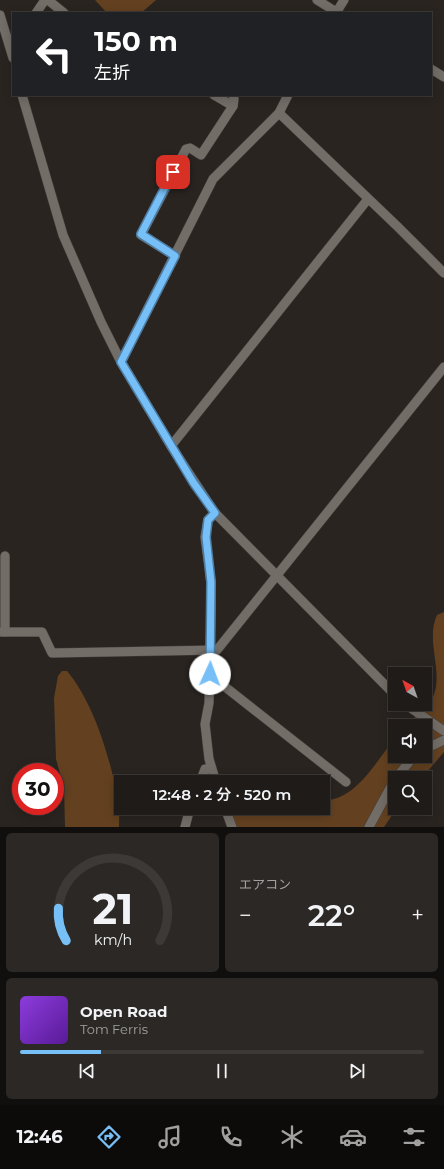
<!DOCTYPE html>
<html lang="ja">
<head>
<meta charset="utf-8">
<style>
	:root { --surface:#1f1b18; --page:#2c2825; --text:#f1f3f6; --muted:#a1a1a2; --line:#3c3937; --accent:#77bff7 }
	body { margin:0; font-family:Montserrat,"Noto Sans JP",sans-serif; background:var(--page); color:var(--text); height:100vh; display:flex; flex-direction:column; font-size:15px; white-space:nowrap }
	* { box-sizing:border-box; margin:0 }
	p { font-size:13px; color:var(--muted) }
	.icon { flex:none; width:22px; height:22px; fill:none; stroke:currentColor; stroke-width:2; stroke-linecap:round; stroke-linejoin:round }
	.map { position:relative; height:827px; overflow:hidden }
	.sheet { display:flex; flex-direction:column; gap:6px; padding:6px; background:#110f0d; flex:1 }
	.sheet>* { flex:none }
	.banner { position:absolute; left:12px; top:12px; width:420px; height:84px; border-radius:0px; box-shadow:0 2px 10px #0003,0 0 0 1px var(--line); background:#202124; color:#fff; overflow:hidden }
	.needle { width:26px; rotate:320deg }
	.controls { position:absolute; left:388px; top:667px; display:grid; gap:8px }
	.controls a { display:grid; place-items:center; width:44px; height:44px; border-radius:0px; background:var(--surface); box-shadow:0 2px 10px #0003,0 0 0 1px var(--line); font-size:20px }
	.speed { position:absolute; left:12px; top:763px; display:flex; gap:8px; font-size:20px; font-weight:700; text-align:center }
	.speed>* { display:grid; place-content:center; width:52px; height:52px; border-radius:50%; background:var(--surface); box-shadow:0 2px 10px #0003,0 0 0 1px var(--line); line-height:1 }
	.speed .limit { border:6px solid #d22; background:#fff; color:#111 }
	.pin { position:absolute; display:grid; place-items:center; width:34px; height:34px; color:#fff; margin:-17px; border-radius:8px; box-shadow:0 2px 6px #0006 }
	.me { position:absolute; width:44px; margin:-22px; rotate:2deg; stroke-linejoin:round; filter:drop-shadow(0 0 3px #0008) }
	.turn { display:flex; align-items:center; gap:14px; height:84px; padding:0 16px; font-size:18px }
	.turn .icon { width:52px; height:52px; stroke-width:2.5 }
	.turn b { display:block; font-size:28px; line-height:34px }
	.big { font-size:30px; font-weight:600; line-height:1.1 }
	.sheet .widget { flex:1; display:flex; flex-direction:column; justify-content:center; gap:6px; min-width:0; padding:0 14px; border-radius:6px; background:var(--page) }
	.sheet .dial { align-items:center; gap:0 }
	.dial svg { height:104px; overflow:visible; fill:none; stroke:var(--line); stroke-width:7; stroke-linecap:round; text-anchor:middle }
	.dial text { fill:var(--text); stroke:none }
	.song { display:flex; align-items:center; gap:12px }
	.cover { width:48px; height:48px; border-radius:6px; background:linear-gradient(135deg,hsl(270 70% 55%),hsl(270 70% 35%)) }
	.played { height:4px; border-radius:2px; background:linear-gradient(90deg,var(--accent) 20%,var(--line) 20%) }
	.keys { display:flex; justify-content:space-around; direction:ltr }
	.heat { display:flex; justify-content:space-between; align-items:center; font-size:22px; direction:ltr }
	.sheet .tiles { flex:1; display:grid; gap:6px; grid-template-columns:1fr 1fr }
	.widget:last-child { grid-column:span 2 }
	.trip { position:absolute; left:114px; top:775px; width:216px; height:40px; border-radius:0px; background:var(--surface); box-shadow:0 2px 10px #0003,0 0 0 1px var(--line); font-weight:600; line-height:40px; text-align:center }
	.menu { display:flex; height:64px; justify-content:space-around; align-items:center; background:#0c0b0a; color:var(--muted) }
	.menu .icon { width:28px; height:28px }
	.menu .selected { color:var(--accent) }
	.menu b { font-size:18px; color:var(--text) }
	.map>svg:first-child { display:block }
</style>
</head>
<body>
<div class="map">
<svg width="444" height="827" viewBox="0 0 444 827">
	<rect width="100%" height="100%" fill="#292420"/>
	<g fill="#634120">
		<path d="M 95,0 L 156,0 L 141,13 L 107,13 Z"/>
		<path d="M 444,612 L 444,752 L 422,778 L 395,778 L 395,808 L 397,808 L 384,827 L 227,827 L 227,814 L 231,808 L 323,808 L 323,800 C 355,802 377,760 395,738 L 395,756 L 425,756 L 425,726 L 405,726 C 412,719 429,706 433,697 C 444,671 425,641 437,615 Z"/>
		<path d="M 62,671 L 67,671 C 94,703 110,758 118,799 C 120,808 119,818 119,827 L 65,827 L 64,788 L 56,759 L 54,698 L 58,676 Z"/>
	</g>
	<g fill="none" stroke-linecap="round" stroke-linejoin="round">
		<defs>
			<g id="minor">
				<path d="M 48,0 L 64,13"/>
				<path d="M 317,0 L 338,13"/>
				<path d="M 36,13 L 45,0"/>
				<path d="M 336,13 L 344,0"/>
				<path d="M 0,15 L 13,58"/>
				<path d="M 431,69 L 444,77"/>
				<path d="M 22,95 L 63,235 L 101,322 L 121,362 L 171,446 L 215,513 L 208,520 L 205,537 L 211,582 L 211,613 L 209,703 L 205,724 L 209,759 L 216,782"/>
				<path d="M 214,95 L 233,106"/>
				<path d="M 279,113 L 398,227 L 444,273"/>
				<path d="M 175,256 L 141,235 L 186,149 L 190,148 L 201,155 L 233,106 L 234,99 L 233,95"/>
				<path d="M 121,362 L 213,179 L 279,113 L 288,95"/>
				<path d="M 171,446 L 368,199"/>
				<path d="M 215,513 L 395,695"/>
				<path d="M 5,556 L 5,632"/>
				<path d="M 0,632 L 42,632 L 52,653 L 217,650 L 444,367"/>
				<path d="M 210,675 L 346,782"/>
				<path d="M 405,704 L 444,731"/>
				<path d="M 425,749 L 444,740"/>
				<path d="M 396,778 L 414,756"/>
				<path d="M 200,782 L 205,769 L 211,769"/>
				<path d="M 225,808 L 232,827"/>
				<path d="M 185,827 L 190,808"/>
				<path d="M 369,827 L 395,779"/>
			</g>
		</defs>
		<use href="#minor" stroke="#443f3b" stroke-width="10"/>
		<use href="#minor" stroke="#736d68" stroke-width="9"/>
	</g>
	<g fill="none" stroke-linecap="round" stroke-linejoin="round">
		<defs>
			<path id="route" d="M 173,172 L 141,234 L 175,256 L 121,362 L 193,482 L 215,513 L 208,520 L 206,537 L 211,582 L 210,674"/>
		</defs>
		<use href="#route" stroke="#4d7ca1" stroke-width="10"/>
		<use href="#route" stroke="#77bff7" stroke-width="7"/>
	</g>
</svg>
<div class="controls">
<a><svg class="needle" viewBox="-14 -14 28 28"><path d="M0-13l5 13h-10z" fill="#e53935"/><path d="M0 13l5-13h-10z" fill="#a1a1a2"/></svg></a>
<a><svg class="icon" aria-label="sound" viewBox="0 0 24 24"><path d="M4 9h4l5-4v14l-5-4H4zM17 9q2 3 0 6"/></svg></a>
<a><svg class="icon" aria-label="search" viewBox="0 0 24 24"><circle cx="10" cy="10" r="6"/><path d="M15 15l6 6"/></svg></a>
</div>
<div class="speed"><div class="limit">30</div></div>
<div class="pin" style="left:173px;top:172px;background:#d93025"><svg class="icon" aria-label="arrive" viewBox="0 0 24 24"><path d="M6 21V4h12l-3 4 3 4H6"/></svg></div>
<svg class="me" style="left:210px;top:674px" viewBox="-20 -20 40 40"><circle r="19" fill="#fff"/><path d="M0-13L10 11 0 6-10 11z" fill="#77bff7"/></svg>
<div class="trip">12:48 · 2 分 · 520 m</div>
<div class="banner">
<div class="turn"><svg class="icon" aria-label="left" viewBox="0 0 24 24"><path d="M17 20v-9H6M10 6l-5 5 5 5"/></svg><div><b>150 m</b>左折</div></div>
</div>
</div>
<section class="sheet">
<div class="tiles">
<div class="widget dial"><svg viewBox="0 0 100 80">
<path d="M14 69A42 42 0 1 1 86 69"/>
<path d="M14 69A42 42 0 0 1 8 44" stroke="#77bff7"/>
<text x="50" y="56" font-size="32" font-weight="700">21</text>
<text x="50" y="72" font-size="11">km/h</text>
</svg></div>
<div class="widget"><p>エアコン</p>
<div class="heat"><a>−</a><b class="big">22°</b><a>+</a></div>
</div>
<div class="widget">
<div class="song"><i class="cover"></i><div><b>Open Road</b><p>Tom Ferris</p></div></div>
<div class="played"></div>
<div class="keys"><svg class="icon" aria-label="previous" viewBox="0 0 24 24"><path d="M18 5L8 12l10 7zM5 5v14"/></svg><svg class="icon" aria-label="pause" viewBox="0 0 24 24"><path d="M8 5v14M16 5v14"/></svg><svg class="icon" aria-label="next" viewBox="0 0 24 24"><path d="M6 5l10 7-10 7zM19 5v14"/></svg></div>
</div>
</div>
</section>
<nav class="menu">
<b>12:46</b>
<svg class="icon selected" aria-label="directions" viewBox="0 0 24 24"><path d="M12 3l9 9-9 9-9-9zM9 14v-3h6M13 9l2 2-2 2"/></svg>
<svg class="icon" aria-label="music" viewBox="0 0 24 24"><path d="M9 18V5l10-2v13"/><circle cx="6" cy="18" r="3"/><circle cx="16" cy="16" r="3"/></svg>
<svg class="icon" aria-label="phone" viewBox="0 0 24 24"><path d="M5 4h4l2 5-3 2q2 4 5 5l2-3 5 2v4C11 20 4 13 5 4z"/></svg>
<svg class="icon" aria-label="climate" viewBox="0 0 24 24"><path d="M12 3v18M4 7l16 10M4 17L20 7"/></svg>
<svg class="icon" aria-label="car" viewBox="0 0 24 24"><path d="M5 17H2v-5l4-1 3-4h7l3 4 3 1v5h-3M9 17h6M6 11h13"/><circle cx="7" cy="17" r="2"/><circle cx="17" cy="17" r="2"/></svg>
<svg class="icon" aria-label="filters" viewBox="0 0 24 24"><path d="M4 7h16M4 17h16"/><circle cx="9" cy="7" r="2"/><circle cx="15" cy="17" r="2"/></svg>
</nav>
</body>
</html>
